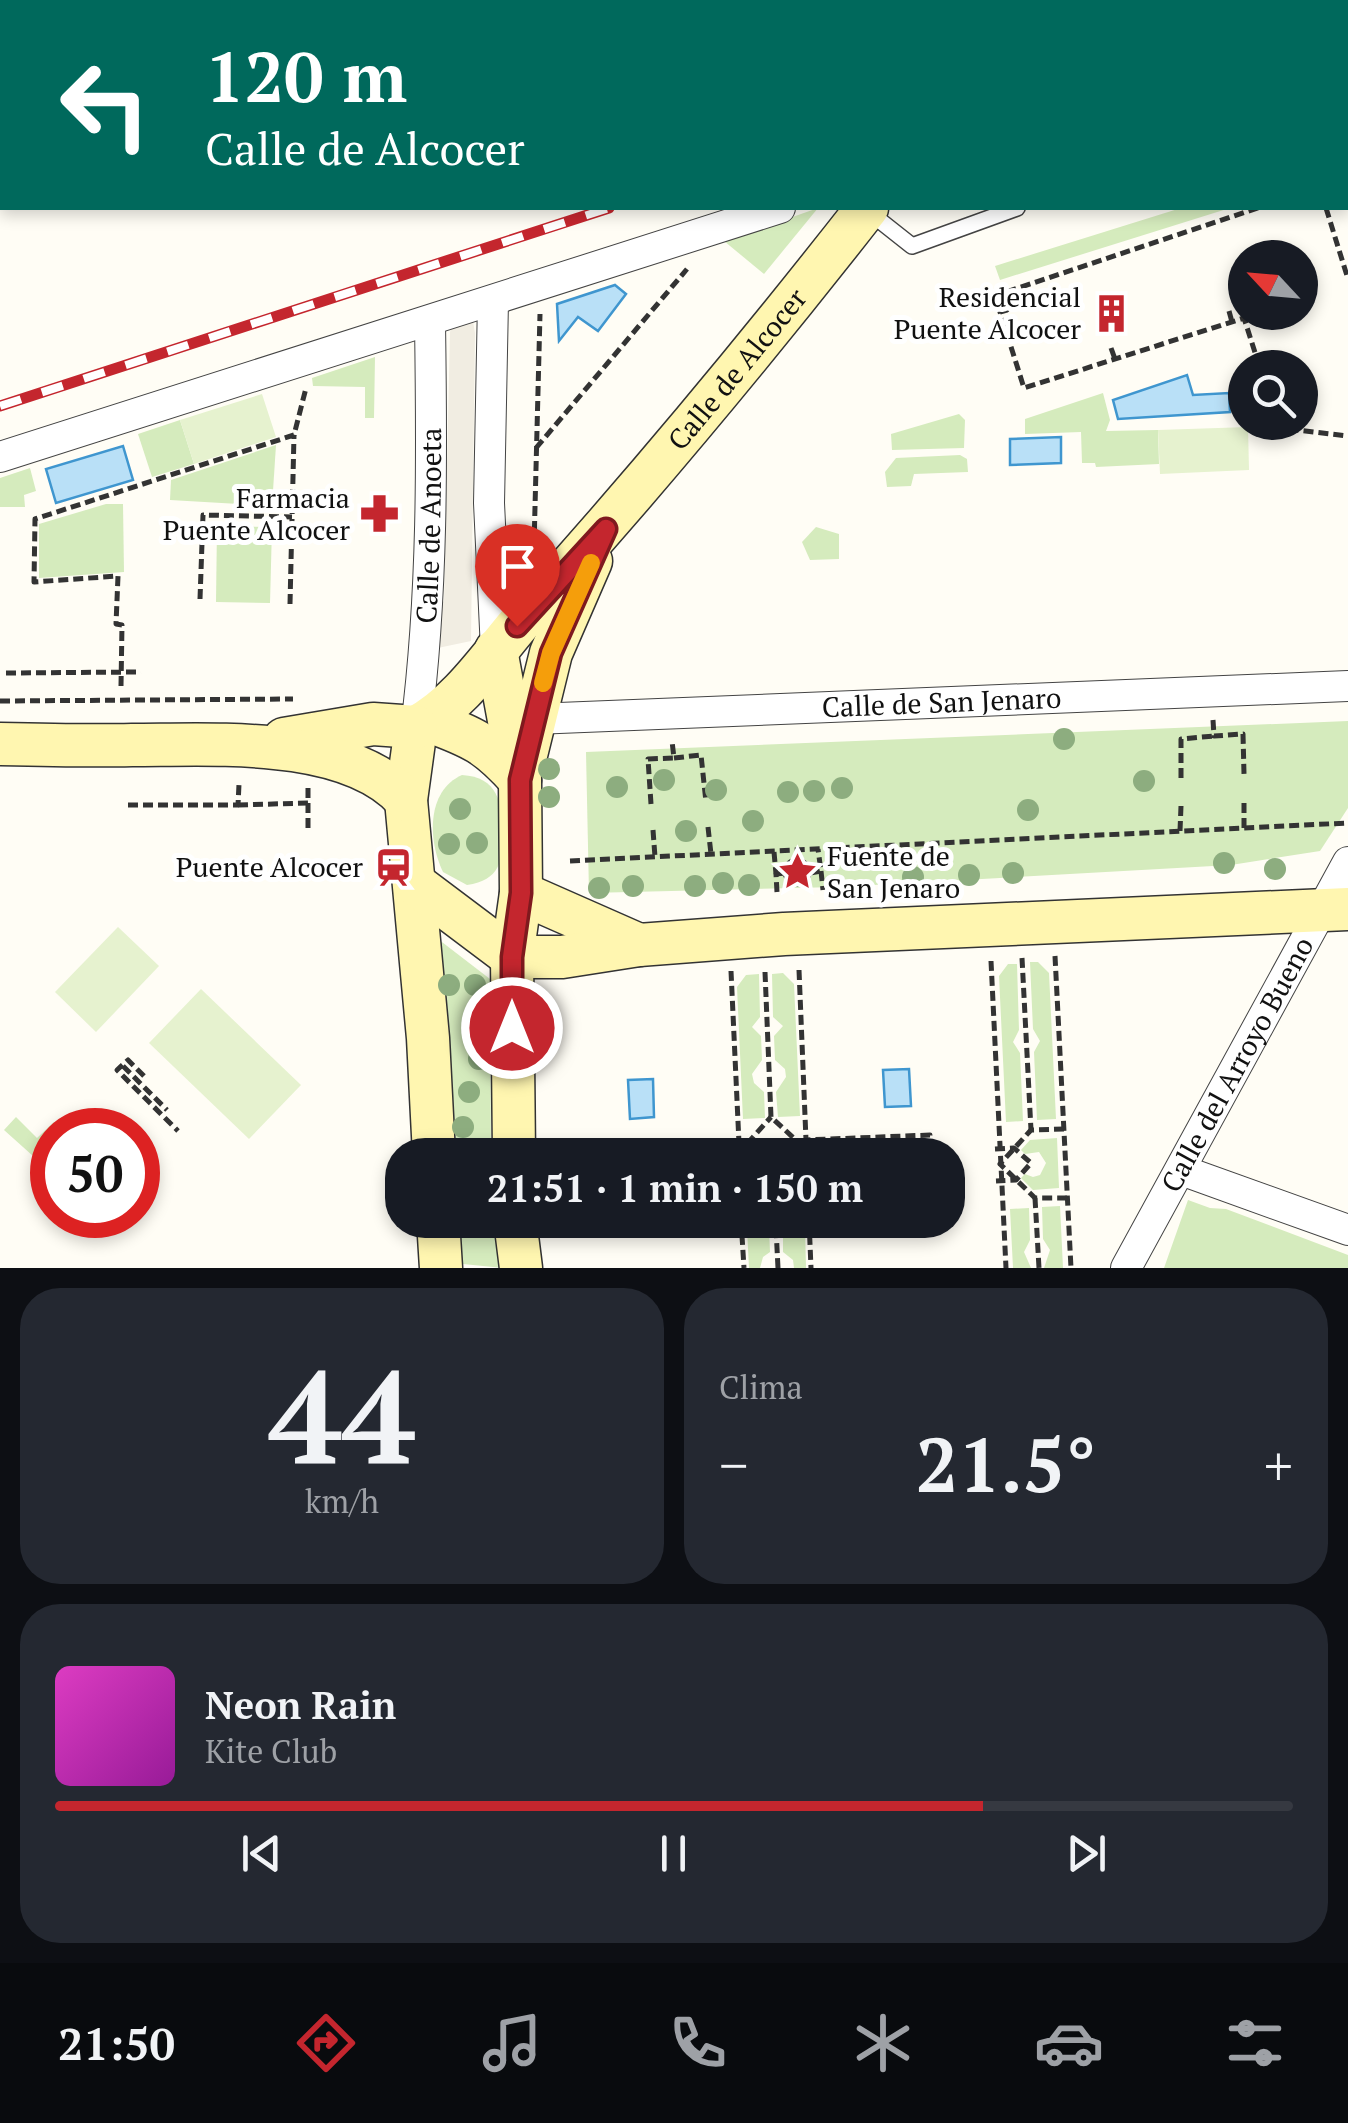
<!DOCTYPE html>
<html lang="es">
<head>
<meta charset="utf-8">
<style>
	:root { --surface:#171b24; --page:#242831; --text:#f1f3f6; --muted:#9ea1a6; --line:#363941; --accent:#c4262e }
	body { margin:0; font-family:"PT Serif",serif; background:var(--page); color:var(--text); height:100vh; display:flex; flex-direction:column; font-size:38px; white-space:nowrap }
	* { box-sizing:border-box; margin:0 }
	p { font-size:32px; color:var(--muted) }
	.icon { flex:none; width:55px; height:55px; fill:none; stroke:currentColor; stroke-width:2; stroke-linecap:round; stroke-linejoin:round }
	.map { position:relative; height:1268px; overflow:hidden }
	.drawer { display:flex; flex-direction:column; gap:20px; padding:20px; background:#0d0f14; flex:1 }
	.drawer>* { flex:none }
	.hud { position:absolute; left:0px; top:0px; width:1350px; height:210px; box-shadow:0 5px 15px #0003; background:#00695c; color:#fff; overflow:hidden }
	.needle { width:65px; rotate:296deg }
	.buttons { position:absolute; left:1228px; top:240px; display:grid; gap:20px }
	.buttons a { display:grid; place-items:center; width:90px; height:90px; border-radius:50%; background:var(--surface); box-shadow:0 5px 15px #0003; font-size:50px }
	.speed { position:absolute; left:30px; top:1108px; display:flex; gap:20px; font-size:50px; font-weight:700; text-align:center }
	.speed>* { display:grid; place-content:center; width:130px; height:130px; border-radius:50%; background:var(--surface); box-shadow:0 5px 15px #0003; line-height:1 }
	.speed .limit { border:15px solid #d22; background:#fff; color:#111 }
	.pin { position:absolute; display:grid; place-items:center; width:85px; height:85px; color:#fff; margin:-102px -42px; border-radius:50% 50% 50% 0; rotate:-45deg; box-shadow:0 0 10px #0007 }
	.pin .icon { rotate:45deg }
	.me { position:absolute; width:110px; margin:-55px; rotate:0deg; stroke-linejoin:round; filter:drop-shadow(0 0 8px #0008) }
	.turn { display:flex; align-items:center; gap:35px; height:210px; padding:0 40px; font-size:45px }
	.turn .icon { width:130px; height:130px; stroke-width:2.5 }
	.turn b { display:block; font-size:70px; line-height:85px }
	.big { font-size:75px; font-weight:600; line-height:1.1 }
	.drawer .widget { flex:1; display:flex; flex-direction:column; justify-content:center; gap:15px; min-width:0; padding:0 35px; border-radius:40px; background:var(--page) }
	.drawer .dial { align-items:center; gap:0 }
	.dial b { font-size:130px; line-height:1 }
	.song { display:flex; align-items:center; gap:30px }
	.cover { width:120px; height:120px; border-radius:15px; background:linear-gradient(135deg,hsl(310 70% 55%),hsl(300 70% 35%)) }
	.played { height:10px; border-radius:5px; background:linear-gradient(90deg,var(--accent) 75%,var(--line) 75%) }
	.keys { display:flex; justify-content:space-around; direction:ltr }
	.heat { display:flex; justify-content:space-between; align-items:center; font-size:55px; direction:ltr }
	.drawer .tiles { flex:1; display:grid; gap:20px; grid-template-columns:1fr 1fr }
	.widget:last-child { grid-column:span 2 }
	.trip { position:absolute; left:385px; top:1138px; width:580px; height:100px; border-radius:40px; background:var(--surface); box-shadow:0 5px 15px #0003; font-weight:600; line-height:100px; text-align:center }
	.tabs { display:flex; height:160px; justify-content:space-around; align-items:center; background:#090b0e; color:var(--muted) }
	.tabs .icon { width:70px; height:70px }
	.tabs .current { color:var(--accent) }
	.tabs b { font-size:45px; color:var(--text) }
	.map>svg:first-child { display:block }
</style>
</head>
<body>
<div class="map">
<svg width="1348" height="1268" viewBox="0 0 1348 1268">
	<rect width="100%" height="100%" fill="#fffdf5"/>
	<g fill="#d5ebbd">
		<path d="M 818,208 L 764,274 L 724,241 Z"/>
		<path d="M 1181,208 L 1230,208 L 1000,280 L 995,266 Z"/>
		<path d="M 375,357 L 374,418 L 365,418 L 365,387 L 313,386 L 312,378 Z"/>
		<path d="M 1103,393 L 1110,420 L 1106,431 L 1158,430 L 1159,464 L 1096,467 L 1095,463 L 1082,463 L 1081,432 L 1025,434 L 1025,419 Z"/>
		<path d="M 959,414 L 965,420 L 964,448 L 892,450 L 891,434 Z"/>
		<path d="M 180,420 L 194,464 L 152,477 L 138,434 Z"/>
		<path d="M 276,445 L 272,506 L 170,500 L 171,480 Z"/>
		<path d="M 960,455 L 967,459 L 968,472 L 914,474 L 911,486 L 887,487 L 885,472 L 896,458 Z"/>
		<path d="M 30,468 L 36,491 L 24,495 L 25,507 L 0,507 L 0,478 Z"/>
		<path d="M 106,504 L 123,504 L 124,572 L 39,578 L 39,524 Z"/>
		<path d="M 217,526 L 272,527 L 270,603 L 216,602 Z"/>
		<path d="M 816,527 L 839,534 L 839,559 L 810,560 L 802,542 Z"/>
		<path d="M 1348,721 L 1348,808 L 1320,851 L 1231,865 L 838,887 L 589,893 L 586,752 Z"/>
		<path d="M 462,775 C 498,777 502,803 503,832 C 503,861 500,880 467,885 L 443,872 C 428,841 426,791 462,775 Z"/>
		<path d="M 438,939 L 490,979 L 491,1155 L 447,1155 Z"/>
		<path d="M 1030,962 L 1038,962 L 1049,973 L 1056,1119 L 1037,1120 L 1034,1052 L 1040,1041 L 1033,1029 Z"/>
		<path d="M 1008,964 L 1017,964 L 1019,1030 L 1013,1042 L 1020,1053 L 1023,1121 L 1006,1122 L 999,976 Z"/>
		<path d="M 783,973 L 794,984 L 800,1116 L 778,1117 L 776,1092 L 786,1077 L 785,1069 L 775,1060 L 774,1036 L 783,1026 L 773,1017 L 772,974 Z"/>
		<path d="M 759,974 L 760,1017 L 752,1027 L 761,1036 L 762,1060 L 752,1074 L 754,1083 L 764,1092 L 765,1118 L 743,1119 L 737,987 L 746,975 Z"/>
		<path d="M 16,1117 L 37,1138 L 54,1122 L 62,1130 L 52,1130 L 52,1173 L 4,1130 Z"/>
		<path d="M 1057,1138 L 1059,1188 L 1033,1190 L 1021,1178 L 1025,1174 L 1033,1177 L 1040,1175 L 1046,1163 L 1039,1152 L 1025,1154 L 1021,1150 L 1030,1140 Z"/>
		<path d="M 921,1142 L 921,1155 L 888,1155 L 876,1149 L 861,1155 L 831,1155 L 831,1146 Z"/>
		<path d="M 1188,1200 L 1210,1208 L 1226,1209 L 1348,1255 L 1348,1268 L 1164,1268 Z"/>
		<path d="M 1060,1206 L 1063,1268 L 1044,1268 L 1050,1250 L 1043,1239 L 1042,1207 Z"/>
		<path d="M 1029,1208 L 1030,1240 L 1024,1252 L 1031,1268 L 1013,1268 L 1010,1209 Z"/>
		<path d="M 453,1220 L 494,1220 L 503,1268 L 463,1264 Z"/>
		<path d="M 805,1227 L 806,1268 L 794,1268 L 793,1260 L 783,1252 L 783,1228 Z"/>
		<path d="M 769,1228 L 770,1252 L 763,1257 L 760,1268 L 749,1268 L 747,1229 Z"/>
	</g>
	<g fill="#e6f2cf">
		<path d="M 262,394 L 276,437 L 194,464 L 180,420 Z"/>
		<path d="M 1248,427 L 1249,470 L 1160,474 L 1158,430 Z"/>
		<path d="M 118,927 L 159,966 L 96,1032 L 55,992 Z"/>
		<path d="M 201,989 L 301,1085 L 249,1139 L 149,1043 Z"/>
	</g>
	<path fill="#f1ede2" d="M 453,321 L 473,321 L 475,333 L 471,641 L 433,649 L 434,610 L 444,601 L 450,332 Z"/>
	<g fill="#b9e0f7" stroke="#3f96cf" stroke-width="2.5">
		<path d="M 615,285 L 626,294 L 598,331 L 578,317 L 559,341 L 557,304 Z"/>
		<path d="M 1187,375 L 1193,395 L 1229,393 L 1230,412 L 1118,419 L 1113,400 Z"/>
		<path d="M 1061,437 L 1061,463 L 1010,465 L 1010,439 Z"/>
		<path d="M 123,446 L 133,480 L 56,503 L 46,469 Z"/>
		<path d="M 909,1069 L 911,1106 L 885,1107 L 883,1070 Z"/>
		<path d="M 653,1079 L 654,1117 L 630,1119 L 628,1080 Z"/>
	</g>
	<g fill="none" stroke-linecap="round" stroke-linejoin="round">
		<defs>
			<path id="lane" d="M 869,212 L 912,246 L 1017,208"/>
			<g id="street">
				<path d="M 480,0 L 491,2"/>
				<path d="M 493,301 L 489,503 L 496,650"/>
				<path d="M 0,457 L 780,208"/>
				<path id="s1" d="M 534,719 L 1348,686"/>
				<path id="s2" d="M 416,727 C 433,594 432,456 430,322"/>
				<path d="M 1181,1170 L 1348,1230"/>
				<path id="s3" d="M 1126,1268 L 1348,862"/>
			</g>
			<g id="secondary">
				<path d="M 1032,2 L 1034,0"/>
				<path d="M 496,650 L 520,780 L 521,893 L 512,957 L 514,1155"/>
				<path d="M 429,721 C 473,737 488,744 520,780"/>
				<path id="s4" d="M 416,727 C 462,703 494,651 528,613 C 646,482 759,346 867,208"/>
				<path d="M 416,727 L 406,800 L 428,1038 L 434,1155"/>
				<path d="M 284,739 L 373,724 L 416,727"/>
				<path d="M 0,744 C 44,745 88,746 132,745 C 212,745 348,735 406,800"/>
				<path d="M 524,763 L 551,653 L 591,561"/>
				<path d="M 415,884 L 512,957"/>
				<path d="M 521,893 L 639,945"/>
				<path d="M 512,957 L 562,957 L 639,945 L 784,934 L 1348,909"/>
				<path d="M 438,1220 L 441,1268"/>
				<path d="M 515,1220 L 521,1268"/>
			</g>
		</defs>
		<use href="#lane" stroke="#444" stroke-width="18"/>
		<use href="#street" stroke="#444" stroke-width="32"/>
		<use href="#secondary" stroke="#333" stroke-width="45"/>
		<g stroke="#333" stroke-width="5" stroke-dasharray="10 5" stroke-linecap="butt">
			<path d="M 560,0 L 560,2"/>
			<path d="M 951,0 L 952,2"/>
			<path d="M 1140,2 L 1147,0"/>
			<path d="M 1258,208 L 1003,293 L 1007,310 L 1000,312 L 1024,388 L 1244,318 L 1260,368"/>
			<path d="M 1326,208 L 1348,279"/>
			<path d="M 1229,311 L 1232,322"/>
			<path d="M 1111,348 L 1115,359"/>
			<path d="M 1278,422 L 1280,428 L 1348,436"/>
			<path d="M 536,448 L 687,269"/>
			<path d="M 534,546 L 540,314"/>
			<path d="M 200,599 L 203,515 L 292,517"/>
			<path d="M 290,604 L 294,435"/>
			<path d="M 6,673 L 141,672"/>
			<path d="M 121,686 L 122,625 L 116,624 L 118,576 L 34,582 L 35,519 L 294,435 L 306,388"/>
			<path d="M 0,701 L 293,699"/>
			<path d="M 1213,720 L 1214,736 L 1243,734 L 1244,774"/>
			<path d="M 674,758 L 701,755 L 706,802"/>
			<path d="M 1181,778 L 1181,739 L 1214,736"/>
			<path d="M 651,804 L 648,759 L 674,758 L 672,741"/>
			<path d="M 128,805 L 238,805 L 239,784"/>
			<path d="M 238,805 L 308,803"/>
			<path d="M 708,827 L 711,854"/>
			<path d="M 308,828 L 308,786"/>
			<path d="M 1244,828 L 1244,802"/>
			<path d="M 653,830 L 655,857"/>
			<path d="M 1180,831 L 1181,806"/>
			<path d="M 774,852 L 776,874"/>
			<circle cx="797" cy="872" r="12"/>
			<path d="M 570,861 L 1347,823"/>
			<path d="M 821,871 L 823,890"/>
			<path d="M 810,873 L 821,871 L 818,849"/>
			<path d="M 777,892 L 776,874 L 785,873"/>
			<path d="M 1055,956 L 1071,1268"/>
			<path d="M 1022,958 L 1031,1130"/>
			<path d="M 991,961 L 1006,1268"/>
			<path d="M 799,970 L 806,1140"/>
			<path d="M 731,971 L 739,1143"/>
			<path d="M 765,972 L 771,1117 L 812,1155"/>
			<path d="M 123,1066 L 167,1110"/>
			<path d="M 144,1076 L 128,1060 L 117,1070 L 178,1131"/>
			<path d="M 1064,1129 L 1031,1130 L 1000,1164 L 1035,1198 L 1068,1198"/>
			<path d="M 995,1149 L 1014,1148 L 1031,1163 L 1016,1180 L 996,1181"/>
			<path d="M 615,1155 L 615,1150 L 739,1143 L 753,1155"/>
			<path d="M 737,1155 L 771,1117"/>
			<path d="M 765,1155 L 782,1155"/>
			<path d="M 792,1155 L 806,1140 L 930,1135 L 930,1155"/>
			<path d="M 1035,1198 L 1039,1268"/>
			<path d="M 741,1220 L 744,1268"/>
			<path d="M 768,1220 L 776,1228"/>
			<path d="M 809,1220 L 811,1268"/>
			<path d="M 778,1268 L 776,1228 L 783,1220"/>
		</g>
		<use href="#lane" stroke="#fff" stroke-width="15"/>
		<use href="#street" stroke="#fff" stroke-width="30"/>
		<use href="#secondary" stroke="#fff6b0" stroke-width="42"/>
		<defs>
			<g id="rail">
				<path d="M 1236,2 L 1243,0"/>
				<path d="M 0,406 L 609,208"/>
			</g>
		</defs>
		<use href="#rail" stroke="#c4262e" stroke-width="11"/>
		<use href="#rail" stroke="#fff" stroke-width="8" stroke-dasharray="22" stroke-linecap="butt"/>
	</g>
	<g fill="#8dad7f">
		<circle cx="1064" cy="739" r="11"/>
		<circle cx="549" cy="769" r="11"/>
		<circle cx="664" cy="780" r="11"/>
		<circle cx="1144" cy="781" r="11"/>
		<circle cx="617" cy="787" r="11"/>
		<circle cx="842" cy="788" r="11"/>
		<circle cx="716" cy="790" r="11"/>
		<circle cx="814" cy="791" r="11"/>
		<circle cx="788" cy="792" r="11"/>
		<circle cx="549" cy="797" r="11"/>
		<circle cx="460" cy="809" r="11"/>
		<circle cx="1028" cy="810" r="11"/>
		<circle cx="753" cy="821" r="11"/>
		<circle cx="686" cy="831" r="11"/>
		<circle cx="477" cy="843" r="11"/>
		<circle cx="449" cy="844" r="11"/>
		<circle cx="1224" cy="863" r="11"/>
		<circle cx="1275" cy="869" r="11"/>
		<circle cx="1013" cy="873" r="11"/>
		<circle cx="969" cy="875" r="11"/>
		<circle cx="913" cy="877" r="11"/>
		<circle cx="723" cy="883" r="11"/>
		<circle cx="749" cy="885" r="11"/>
		<circle cx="633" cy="886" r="11"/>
		<circle cx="695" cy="886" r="11"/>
		<circle cx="599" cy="888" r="11"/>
		<circle cx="449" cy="985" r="11"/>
		<circle cx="475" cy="985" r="11"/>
		<circle cx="479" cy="1059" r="11"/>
		<circle cx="469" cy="1092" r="11"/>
		<circle cx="463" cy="1127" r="11"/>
	</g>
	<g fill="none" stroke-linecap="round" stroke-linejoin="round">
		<defs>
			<path id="route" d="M 512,1028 L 512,957 L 521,893 L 520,780 L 551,653 L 606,529 L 517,626"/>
		</defs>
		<use href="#route" stroke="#7f191e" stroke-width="25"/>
		<use href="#route" stroke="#c4262e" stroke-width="18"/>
		<path stroke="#f59e0b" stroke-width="18" d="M 543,683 L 551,653 L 591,563"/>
	</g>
	<defs>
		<symbol id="building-bare" viewBox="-9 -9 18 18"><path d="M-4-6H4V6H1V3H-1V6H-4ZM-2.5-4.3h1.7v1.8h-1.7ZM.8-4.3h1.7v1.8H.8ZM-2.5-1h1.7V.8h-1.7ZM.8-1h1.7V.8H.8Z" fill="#c4262e" stroke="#fff" stroke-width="2.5" paint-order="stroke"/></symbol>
		<symbol id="pharmacy-bare" viewBox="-9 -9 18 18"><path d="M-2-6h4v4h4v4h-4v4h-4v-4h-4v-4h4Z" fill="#c4262e" stroke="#fff" stroke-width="2.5" paint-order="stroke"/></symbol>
		<symbol id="station-bare" viewBox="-9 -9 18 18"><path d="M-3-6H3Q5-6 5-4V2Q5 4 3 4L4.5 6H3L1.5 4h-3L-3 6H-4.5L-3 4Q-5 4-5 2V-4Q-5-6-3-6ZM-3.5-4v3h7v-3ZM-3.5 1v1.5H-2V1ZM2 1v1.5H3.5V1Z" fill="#c4262e" stroke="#fff" stroke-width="2.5" paint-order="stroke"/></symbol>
		<symbol id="sight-bare" viewBox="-9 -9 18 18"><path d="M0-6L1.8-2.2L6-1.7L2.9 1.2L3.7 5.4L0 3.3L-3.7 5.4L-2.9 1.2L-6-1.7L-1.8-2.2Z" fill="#c4262e" stroke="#fff" stroke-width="2.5" paint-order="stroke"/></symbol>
	</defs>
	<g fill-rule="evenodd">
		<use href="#building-bare" x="1084" y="286" width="55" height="55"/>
		<use href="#pharmacy-bare" x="352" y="486" width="55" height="55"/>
		<use href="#station-bare" x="366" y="840" width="55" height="55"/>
		<use href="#sight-bare" x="770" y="844" width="55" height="55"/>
	</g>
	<g text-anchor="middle" stroke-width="10" stroke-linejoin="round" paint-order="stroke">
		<g font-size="28" fill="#111" stroke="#fff" text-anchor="end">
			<text x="1081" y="307">Residencial<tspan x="1081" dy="32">Puente Alcocer</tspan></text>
			<text x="350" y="508">Farmacia<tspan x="350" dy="32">Puente Alcocer</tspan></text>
			<text x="827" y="866" text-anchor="start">Fuente de<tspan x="827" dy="32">San Jenaro</tspan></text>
			<text x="363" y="877">Puente Alcocer</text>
		</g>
		<g font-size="28" fill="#111" stroke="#fff">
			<text dy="10" stroke="none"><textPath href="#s4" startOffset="482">Calle de Alcocer</textPath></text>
			<text dy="10" stroke="none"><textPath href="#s2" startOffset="202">Calle de Anoeta</textPath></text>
			<text dy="10" stroke="none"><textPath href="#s1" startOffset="408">Calle de San Jenaro</textPath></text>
			<text dy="10" stroke="none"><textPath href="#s3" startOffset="232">Calle del Arroyo Bueno</textPath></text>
		</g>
	</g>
</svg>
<div class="buttons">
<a><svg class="needle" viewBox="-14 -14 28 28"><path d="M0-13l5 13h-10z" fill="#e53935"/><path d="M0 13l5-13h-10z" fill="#9ea1a6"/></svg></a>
<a><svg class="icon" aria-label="search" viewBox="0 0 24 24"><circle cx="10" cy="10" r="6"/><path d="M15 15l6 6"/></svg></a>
</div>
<div class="speed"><div class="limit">50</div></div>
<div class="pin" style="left:517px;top:626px;background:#d93025"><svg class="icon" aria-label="arrive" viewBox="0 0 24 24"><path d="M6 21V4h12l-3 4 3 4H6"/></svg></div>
<svg class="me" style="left:512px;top:1028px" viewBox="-20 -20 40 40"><circle r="17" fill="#c4262e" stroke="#fff" stroke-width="3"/><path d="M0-11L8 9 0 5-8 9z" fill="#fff"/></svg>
<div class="trip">21:51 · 1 min · 150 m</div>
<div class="hud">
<div class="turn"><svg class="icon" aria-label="left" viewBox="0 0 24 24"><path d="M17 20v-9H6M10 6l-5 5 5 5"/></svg><div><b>120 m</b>Calle de Alcocer</div></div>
</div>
</div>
<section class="drawer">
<div class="tiles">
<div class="widget dial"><b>44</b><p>km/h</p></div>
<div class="widget"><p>Clima</p>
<div class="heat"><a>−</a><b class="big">21.5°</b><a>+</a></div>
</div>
<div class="widget">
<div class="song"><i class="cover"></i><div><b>Neon Rain</b><p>Kite Club</p></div></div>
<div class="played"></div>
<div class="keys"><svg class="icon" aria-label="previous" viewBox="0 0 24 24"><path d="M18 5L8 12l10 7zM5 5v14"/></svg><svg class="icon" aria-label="pause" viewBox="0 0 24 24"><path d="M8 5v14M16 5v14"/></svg><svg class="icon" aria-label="next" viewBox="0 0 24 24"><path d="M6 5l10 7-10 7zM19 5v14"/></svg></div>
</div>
</div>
</section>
<nav class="tabs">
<b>21:50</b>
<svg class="icon current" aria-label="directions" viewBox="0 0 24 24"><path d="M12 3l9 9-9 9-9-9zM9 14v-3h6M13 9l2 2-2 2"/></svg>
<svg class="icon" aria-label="music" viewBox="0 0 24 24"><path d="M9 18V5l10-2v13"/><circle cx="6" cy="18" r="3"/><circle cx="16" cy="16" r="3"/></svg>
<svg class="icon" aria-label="phone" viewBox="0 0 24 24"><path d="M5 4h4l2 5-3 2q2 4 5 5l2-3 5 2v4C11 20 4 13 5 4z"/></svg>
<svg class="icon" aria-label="climate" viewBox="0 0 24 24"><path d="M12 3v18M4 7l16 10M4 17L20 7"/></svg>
<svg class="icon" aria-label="car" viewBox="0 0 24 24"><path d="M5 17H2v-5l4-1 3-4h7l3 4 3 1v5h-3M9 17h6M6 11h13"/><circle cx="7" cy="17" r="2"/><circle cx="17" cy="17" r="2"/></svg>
<svg class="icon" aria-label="filters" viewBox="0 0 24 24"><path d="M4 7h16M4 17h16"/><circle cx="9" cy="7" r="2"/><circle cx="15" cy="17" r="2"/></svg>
</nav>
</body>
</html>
